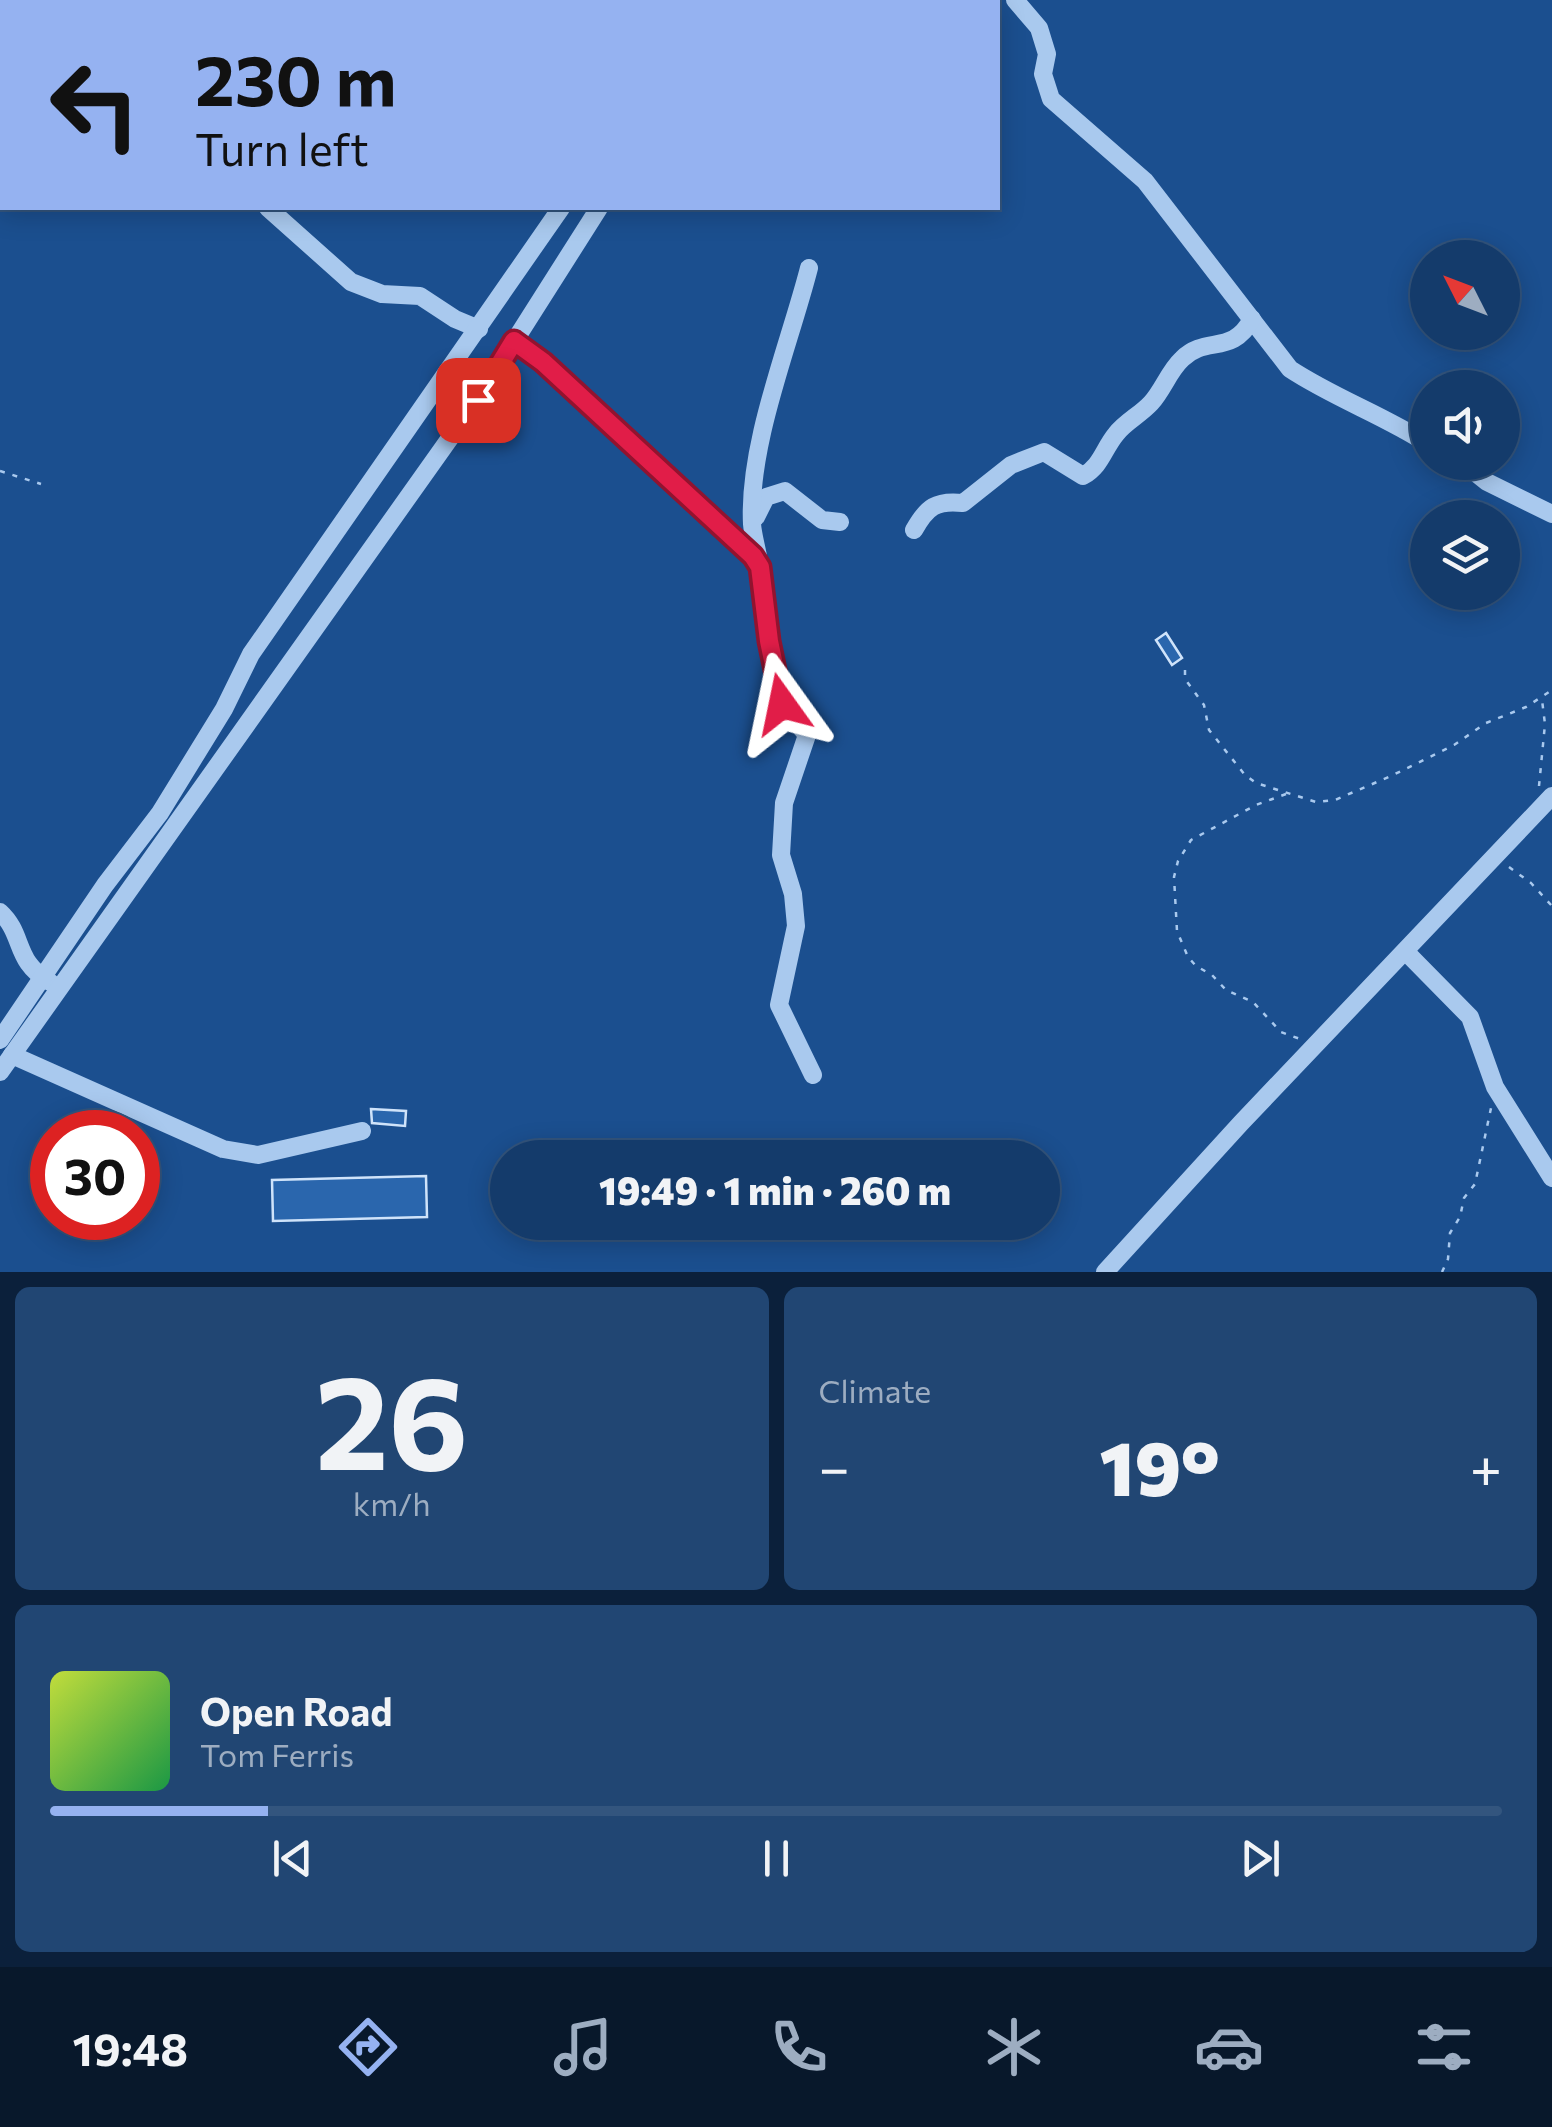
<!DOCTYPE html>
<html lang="en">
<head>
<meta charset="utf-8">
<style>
	:root { --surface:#143b6b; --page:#214673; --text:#f1f3f6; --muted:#9dadc1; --line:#33557e; --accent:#95b2f1 }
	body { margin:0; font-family:Commissioner,sans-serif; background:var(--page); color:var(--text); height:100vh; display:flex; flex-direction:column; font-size:38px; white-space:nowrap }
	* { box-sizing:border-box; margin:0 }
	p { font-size:32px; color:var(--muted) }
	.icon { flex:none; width:55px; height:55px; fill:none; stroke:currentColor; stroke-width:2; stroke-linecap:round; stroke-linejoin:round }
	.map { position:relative; height:1272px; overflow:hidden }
	.drawer { display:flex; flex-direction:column; gap:15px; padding:15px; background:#0b203b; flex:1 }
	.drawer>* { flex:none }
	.guide { position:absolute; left:0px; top:0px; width:1000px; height:210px; box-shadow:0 5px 25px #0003,0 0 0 2px var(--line); background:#95b2f1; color:#111; overflow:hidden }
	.needle { width:65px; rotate:312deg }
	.buttons { position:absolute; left:1410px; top:240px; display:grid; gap:20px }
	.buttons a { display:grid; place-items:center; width:110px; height:110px; border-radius:50%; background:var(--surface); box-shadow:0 5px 25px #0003,0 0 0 2px var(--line); font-size:50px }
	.speed { position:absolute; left:30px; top:1110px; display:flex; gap:20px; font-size:50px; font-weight:700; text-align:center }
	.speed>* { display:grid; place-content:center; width:130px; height:130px; border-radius:50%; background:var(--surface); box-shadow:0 5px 25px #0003,0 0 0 2px var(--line); line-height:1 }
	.speed .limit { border:15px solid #d22; background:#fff; color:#111 }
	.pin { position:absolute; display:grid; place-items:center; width:85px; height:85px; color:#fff; margin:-42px; border-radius:20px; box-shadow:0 5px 15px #0006 }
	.me { position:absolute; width:110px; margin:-55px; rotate:348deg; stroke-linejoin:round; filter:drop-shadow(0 0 8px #0008) }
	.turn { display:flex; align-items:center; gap:35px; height:210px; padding:0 30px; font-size:45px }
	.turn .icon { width:130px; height:130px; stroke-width:2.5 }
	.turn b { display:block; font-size:70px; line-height:85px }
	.big { font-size:75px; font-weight:800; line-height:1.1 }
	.drawer .widget { flex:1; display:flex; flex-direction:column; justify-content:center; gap:15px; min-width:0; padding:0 35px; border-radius:15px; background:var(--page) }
	.drawer .dial { align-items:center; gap:0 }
	.dial b { font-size:130px; line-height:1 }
	.song { display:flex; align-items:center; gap:30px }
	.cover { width:120px; height:120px; border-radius:15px; background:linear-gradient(135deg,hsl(70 70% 55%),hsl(140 70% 35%)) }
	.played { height:10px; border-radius:5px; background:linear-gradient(90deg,var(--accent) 15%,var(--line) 15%) }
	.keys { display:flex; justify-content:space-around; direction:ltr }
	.heat { display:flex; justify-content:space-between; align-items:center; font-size:55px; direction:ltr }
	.drawer .tiles { flex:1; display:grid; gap:15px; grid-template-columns:1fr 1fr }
	.widget:last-child { grid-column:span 2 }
	.trip { position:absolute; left:490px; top:1140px; width:570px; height:100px; border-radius:50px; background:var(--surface); box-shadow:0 5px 25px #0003,0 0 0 2px var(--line); font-weight:800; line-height:100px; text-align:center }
	.tabs { display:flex; height:160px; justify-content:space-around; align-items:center; background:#08182b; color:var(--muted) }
	.tabs .icon { width:70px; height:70px }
	.tabs .current { color:var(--accent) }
	.tabs b { font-size:45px; color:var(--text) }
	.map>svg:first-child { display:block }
</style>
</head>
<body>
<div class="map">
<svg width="1552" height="1272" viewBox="0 0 1552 1272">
	<rect width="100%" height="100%" fill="#1b4f8f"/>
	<g fill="#2a66ad" stroke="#cfe3fa" stroke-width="2.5">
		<path d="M 1166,633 L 1182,658 L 1172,665 L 1156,640 Z"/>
		<path d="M 371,1109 L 406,1111 L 405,1126 L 372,1123 Z"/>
		<path d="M 426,1176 L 427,1217 L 273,1221 L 272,1180 Z"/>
	</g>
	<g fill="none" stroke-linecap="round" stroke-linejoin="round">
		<g stroke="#a9c9ee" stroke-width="2.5" stroke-dasharray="5 8" stroke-linecap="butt">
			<path d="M 0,471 L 41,484"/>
			<path d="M 1185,670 L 1185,679 L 1204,705 L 1209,730 L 1245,775 L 1256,783 L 1316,802 L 1335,800 L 1391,776 L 1454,745 L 1486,723 L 1526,707 L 1552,690"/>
			<path d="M 1539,786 L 1545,724 L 1542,700"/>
			<path d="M 1286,794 L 1256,805 L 1191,840 L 1178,861 L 1174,877 L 1177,931 L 1188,957 L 1196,966 L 1212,975 L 1226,990 L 1253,1002 L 1281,1032 L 1300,1039"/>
			<path d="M 1509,867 L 1531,883 L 1552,906"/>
			<path d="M 1442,1272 L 1448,1259 L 1450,1233 L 1460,1217 L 1464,1198 L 1475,1184 L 1491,1108"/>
		</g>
		<g stroke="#a9c9ee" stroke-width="18">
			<path d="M 1015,0 L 1039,28 L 1047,54 L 1043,74 L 1051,99 L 1145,181 L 1290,369 C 1334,398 1383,415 1428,444"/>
			<path d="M 48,2 L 48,0"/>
			<path d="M 710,2 L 711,0"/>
			<path d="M 740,2 L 742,0"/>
			<path d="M 0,4 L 4,0"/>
			<path d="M 268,208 L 351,282 L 382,294 L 420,296 L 455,319 L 479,329"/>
			<path d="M 514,341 L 543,362 L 753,556 C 775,592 764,663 783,704 C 788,715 800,726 807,735 L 784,803 L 781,855 L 793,894 L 796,926 L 779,1005 L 813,1075"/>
			<path d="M 1462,462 L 1487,482 L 1552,514"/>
			<path d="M 756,517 L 766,497 L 785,491 L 822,520 L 840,522"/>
			<path d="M 914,530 C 927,507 936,500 963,503 L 1011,465 L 1044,452 L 1083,476 C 1101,466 1103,450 1116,434 C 1125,422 1140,415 1151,403 C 1163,390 1169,371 1182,359 C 1206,335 1232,356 1252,319"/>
			<path d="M 759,562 C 757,549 753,536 752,524 C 748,444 789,346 809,268"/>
			<path d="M 0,912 C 25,935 13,961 50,982"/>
			<path d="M 1406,952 L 1470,1017 L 1495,1087 L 1552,1178"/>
			<path d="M 0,1040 L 105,885 L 160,813 L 224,709 L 251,654 L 561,208"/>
			<path d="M 12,1055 L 223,1149 L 258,1155 L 362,1131"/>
			<path d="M 0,1072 L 477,400 L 599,208"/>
			<path d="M 1105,1272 L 1241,1123 L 1552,796"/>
		</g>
	</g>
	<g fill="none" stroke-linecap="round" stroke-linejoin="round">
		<defs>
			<path id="route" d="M 478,400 L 514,341 L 543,362 L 753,556 L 760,567 L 769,641 L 782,704"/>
		</defs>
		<use href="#route" stroke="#92132f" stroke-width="25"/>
		<use href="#route" stroke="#e11d48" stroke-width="18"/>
	</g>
</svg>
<div class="buttons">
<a><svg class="needle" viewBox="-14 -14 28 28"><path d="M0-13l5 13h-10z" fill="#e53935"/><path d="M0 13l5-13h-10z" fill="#9dadc1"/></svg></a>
<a><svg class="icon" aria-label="sound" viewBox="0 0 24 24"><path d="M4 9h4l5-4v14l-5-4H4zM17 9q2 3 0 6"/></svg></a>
<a><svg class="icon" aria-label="layers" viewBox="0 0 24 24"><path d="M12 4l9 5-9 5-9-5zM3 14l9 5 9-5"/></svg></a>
</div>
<div class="speed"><div class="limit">30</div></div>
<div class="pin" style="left:478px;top:400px;background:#d93025"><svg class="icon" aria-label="arrive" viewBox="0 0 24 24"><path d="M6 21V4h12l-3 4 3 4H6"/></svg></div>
<svg class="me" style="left:782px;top:704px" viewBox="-20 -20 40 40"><path d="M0-17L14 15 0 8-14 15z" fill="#e11d48" stroke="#fff" stroke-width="4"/></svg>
<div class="trip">19:49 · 1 min · 260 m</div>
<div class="guide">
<div class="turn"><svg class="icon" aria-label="left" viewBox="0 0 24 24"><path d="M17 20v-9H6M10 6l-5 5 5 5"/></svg><div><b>230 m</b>Turn left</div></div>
</div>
</div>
<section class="drawer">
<div class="tiles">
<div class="widget dial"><b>26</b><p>km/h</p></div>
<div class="widget"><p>Climate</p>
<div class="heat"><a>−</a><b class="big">19°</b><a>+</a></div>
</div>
<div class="widget">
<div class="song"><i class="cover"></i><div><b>Open Road</b><p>Tom Ferris</p></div></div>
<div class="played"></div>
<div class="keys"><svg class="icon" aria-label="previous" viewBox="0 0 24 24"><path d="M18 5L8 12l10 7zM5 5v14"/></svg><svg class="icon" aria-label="pause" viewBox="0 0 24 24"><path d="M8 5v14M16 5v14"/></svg><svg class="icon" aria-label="next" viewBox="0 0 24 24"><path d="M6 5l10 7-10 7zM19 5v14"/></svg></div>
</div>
</div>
</section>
<nav class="tabs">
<b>19:48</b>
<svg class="icon current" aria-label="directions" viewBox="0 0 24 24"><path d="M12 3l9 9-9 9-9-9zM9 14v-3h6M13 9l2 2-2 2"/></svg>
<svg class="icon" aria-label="music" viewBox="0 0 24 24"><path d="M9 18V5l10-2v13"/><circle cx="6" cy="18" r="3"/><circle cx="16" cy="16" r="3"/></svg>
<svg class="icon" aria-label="phone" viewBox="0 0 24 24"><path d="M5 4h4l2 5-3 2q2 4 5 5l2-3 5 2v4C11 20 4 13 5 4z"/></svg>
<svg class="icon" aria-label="climate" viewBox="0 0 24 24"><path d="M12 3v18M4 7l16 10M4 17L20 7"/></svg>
<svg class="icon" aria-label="car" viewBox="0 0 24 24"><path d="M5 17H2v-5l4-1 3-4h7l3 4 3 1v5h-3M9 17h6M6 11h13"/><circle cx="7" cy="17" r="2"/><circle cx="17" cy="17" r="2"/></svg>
<svg class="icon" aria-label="filters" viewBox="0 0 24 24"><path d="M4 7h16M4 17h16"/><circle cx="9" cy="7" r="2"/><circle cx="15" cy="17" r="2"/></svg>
</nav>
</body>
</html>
